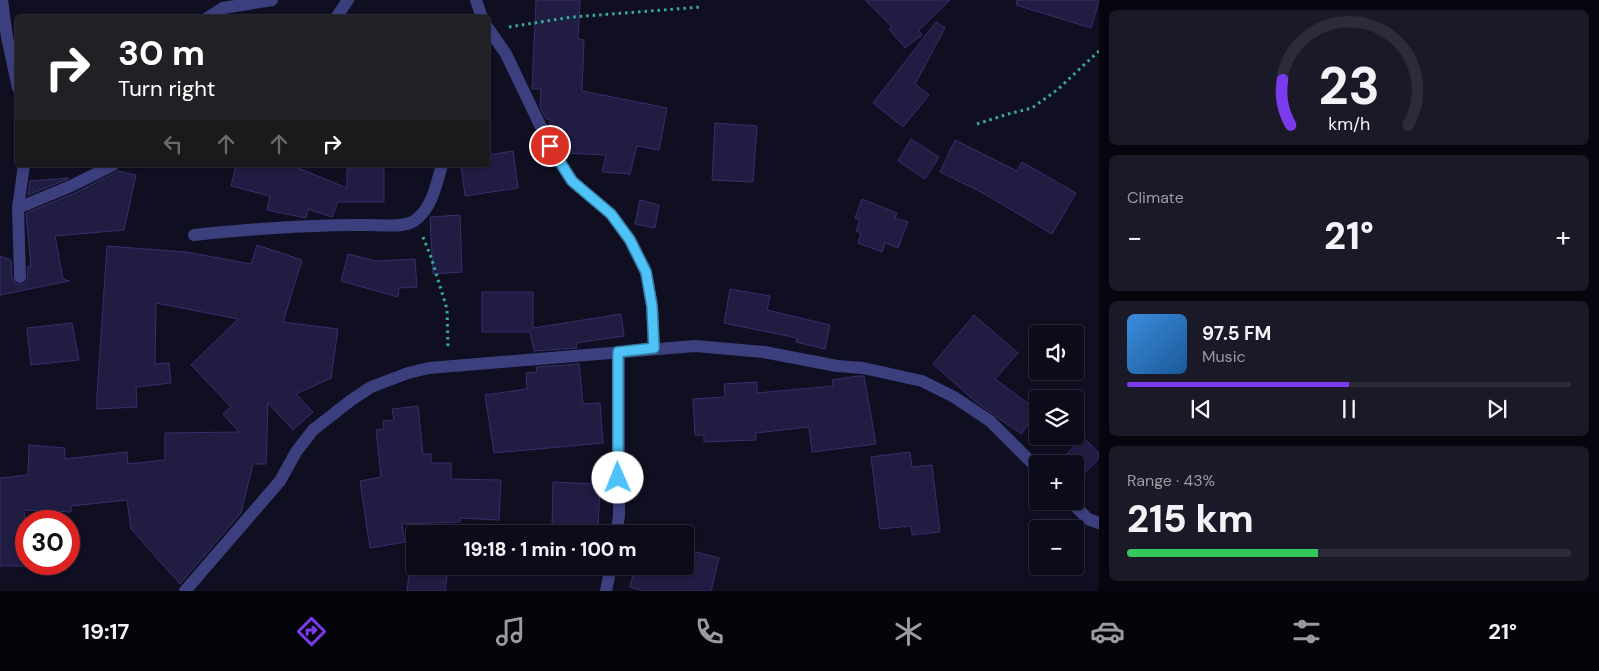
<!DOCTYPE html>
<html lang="en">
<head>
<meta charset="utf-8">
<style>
	:root { --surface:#0c0b1a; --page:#1a1927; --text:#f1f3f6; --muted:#9a9ba2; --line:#2c2b39; --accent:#7c3aed }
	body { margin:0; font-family:"DM Sans",sans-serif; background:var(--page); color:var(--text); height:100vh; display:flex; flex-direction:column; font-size:19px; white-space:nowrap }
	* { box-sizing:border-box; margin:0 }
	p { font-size:16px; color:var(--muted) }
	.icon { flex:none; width:28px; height:28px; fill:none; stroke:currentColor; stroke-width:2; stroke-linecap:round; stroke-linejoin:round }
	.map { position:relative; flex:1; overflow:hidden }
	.drawer { display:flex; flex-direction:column; gap:10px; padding:10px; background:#07060e; width:500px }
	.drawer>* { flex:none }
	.top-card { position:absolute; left:15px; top:15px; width:475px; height:152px; border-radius:5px; box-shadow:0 1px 4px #0004,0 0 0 1px var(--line); background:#202124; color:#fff; overflow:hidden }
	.tools { position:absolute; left:1029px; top:325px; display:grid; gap:10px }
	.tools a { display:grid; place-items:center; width:55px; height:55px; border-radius:5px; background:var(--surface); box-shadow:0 1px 4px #0004,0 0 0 1px var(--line); font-size:25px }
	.speed { position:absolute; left:15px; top:510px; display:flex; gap:10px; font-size:25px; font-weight:700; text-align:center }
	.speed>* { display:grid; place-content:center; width:65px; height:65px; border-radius:50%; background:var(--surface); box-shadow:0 1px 4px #0004,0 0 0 1px var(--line); line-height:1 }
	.speed .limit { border:8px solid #d22; background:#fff; color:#111 }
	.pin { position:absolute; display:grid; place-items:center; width:42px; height:42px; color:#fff; margin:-21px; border:2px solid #fff; border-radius:50%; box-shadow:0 1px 5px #0007 }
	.me { position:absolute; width:55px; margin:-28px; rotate:359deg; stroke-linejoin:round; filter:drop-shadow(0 0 4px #0008) }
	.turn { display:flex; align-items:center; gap:18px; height:105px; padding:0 20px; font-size:22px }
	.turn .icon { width:65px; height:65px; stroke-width:2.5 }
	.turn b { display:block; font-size:35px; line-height:42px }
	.lanes { display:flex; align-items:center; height:48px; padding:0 20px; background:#0003; justify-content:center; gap:25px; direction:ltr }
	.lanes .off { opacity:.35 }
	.big { font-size:38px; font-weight:800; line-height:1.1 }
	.drawer .card { flex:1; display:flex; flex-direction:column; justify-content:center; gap:8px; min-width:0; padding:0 18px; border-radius:8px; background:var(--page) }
	.drawer .dial { align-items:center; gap:0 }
	.dial svg { height:130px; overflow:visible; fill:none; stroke:var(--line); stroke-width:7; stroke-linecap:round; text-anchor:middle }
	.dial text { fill:var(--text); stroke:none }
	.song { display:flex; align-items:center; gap:15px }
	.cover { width:60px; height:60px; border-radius:8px; background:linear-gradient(135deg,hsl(210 70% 55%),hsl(210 70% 35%)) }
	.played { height:5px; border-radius:2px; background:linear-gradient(90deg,var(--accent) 50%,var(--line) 50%) }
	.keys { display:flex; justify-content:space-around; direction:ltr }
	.heat { display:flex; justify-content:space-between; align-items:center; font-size:28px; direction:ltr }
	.charge { height:8px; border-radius:4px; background:linear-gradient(90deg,#34c759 43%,var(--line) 0) }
	.trip { position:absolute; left:406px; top:525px; width:288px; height:50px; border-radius:5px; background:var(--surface); box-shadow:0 1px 4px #0004,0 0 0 1px var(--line); font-weight:800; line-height:50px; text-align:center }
	.dock { display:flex; height:80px; justify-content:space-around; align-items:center; background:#05040a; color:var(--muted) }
	.dock .icon { width:35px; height:35px }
	.dock .on { color:var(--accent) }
	.dock b { font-size:22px; color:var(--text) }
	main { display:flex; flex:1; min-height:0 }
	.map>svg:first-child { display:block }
</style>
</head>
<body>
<main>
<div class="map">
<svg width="1099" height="591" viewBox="0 0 1099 591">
	<rect width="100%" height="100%" fill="#100f22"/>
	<g fill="#201c42" stroke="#362f6d">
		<path d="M 536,0 L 580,0 L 578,39 L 584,40 L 582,91 L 667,108 L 659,150 L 637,146 L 630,174 L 602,172 L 606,155 L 564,153 L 557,142 L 550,127 L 550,119 L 546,119 L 540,107 L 541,89 L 532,89 Z"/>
		<path d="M 865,0 L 950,0 L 919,30 L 922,35 L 905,48 L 889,29 L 892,27 Z"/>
		<path d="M 1017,0 L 1099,0 L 1099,1 L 1091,28 L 1016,5 Z"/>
		<path d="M 936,22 L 945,28 L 915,84 L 929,95 L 903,127 L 873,103 Z"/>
		<path d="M 715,123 L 757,126 L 753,182 L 712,180 Z"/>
		<path d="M 911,139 L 939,157 L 925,179 L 898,161 Z"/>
		<path d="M 955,140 L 1017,171 L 1022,162 L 1076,193 L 1052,234 L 983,193 L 940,172 Z"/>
		<path d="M 513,151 L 518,188 L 465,196 L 461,165 L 488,165 L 488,155 Z"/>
		<path d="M 236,165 L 298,165 L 298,168 L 347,188 L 347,169 L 384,169 L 384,202 L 338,202 L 332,217 L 308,209 L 306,218 L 267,210 L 270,196 L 231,186 Z"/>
		<path d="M 118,171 L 136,175 L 124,230 L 55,236 L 63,279 L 69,281 L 0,295 L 0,256 L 11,260 L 12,277 L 16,284 L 24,284 L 27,280 L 28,266 L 31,267 L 26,213 L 75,193 Z"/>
		<path d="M 69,178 L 68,179 L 28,195 L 30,181 Z"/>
		<path d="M 862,199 L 897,213 L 895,218 L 908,222 L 898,248 L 885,243 L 882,252 L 858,243 L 861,233 L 856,231 L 860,220 L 855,218 Z"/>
		<path d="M 640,200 L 659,205 L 655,228 L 635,224 Z"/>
		<path d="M 460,215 L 462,272 L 433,274 L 430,217 Z"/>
		<path d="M 257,245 L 302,260 L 283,322 L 338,329 L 331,378 L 296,394 L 313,412 L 293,430 L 268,403 L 266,464 L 253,464 L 241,513 L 180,584 L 131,529 L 127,500 L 71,506 L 71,512 L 24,510 L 26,533 L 26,566 L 0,566 L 0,478 L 28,475 L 29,445 L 65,448 L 64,459 L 127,452 L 128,464 L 165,460 L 165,433 L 239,432 L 223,414 L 231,407 L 191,365 L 238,319 L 156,303 L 155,364 L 169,363 L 171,383 L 136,387 L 137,407 L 97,409 L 97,395 L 107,246 L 186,252 L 251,264 Z"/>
		<path d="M 348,254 L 376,261 L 415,259 L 417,287 L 399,288 L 398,297 L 341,281 Z"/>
		<path d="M 730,289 L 770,296 L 767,310 L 830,325 L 825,349 L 796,342 L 797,338 L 724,323 Z"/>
		<path d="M 482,292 L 533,292 L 533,328 L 621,314 L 624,336 L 576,343 L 577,348 L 534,351 L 530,332 L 482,332 Z"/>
		<path d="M 974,315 L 1018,353 L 995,379 L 1038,411 L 1021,434 L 976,402 L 933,364 Z"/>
		<path d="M 72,323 L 79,360 L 31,365 L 27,328 Z"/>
		<path d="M 579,364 L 583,404 L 600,403 L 603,443 L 494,453 L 485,395 L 527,389 L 526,373 L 537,372 L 536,367 Z"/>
		<path d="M 858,376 L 864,376 L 876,444 L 812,452 L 809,427 L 756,433 L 756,440 L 704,442 L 704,435 L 695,435 L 693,399 L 725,397 L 724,384 L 757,382 L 757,393 L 833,386 L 832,380 Z"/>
		<path d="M 418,406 L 423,454 L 431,454 L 431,463 L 451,463 L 451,479 L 501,480 L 499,520 L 460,518 L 460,522 L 402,524 L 405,542 L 370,548 L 360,481 L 381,477 L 376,430 L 384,429 L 383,421 L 394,420 L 392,409 Z"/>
		<path d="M 1083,437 L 1099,453 L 1099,458 L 1082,476 L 1075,469 L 1075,464 L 1070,464 L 1064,457 Z"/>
		<path d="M 910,452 L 912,467 L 932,465 L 940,532 L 912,535 L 911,526 L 880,529 L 871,457 Z"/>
		<path d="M 553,482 L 600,484 L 598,529 L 552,527 Z"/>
		<path d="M 685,549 L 719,558 L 711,591 L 644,591 L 630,587 L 635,566 L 685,566 Z"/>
		<path d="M 410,566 L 448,566 L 445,591 L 407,591 Z"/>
	</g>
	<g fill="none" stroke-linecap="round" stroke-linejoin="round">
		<g stroke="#34ae9c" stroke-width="3" stroke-dasharray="2.5 4" stroke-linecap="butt">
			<path d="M 509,27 L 572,17 L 701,7"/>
			<path d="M 977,124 L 1008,114 L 1032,108 L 1057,90 L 1099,51"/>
			<path d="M 423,237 L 431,257 L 447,309 L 448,347"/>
		</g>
		<g stroke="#3c3f7e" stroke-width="12">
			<path d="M 2,0 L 7,37 L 18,88"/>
			<path d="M 476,0 L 482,18"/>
			<path d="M 207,18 L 223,8 L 272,0"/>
			<path d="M 336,18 L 348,0"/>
			<path d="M 488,28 L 506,54 L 550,146 L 572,181 L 611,214 L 630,240 L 646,272 L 652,306 L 654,348"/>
			<path d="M 18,208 L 71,186 L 113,165"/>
			<path d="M 194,235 C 252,229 310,224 369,225 C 380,225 404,228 414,221 C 432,209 436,185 442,165"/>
			<path d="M 20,277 L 18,208 L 24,165"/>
			<path d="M 1070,501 L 1088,519 L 1099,523"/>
			<path d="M 616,534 L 619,516 L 619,352"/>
			<path d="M 185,591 L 280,481 L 296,452 L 313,430 L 350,401 L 371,387 L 408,373 L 429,368 L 695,346 L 764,352 L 837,366 L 863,368 L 922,381 L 954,397 L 990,421 L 1038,469"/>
			<path d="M 606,591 L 611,566"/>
		</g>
	</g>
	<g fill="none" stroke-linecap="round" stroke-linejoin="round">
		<defs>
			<path id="route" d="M 550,146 L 572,181 L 611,214 L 630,240 L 646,272 L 652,306 L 654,348 L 618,352 L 618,478"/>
		</defs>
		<use href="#route" stroke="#337fa1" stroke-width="12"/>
		<use href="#route" stroke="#4fc3f7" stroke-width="9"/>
	</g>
</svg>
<div class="tools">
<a><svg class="icon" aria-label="sound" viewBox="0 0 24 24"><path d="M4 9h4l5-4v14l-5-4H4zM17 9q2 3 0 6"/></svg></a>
<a><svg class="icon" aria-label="layers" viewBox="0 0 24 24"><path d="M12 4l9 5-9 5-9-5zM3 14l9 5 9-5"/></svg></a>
<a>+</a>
<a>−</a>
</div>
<div class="speed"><div class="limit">30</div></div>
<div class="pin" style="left:550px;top:146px;background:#d93025"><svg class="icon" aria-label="arrive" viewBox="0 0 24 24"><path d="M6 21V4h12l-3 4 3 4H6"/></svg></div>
<svg class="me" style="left:618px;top:478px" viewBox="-20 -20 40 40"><circle r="19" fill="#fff"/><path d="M0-13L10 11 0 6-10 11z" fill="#4fc3f7"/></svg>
<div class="trip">19:18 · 1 min · 100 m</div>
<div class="top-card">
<div class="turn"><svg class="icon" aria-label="right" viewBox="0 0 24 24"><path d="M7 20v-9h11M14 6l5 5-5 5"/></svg><div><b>30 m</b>Turn right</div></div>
<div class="lanes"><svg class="icon off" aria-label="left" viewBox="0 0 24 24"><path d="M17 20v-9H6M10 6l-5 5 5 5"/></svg><svg class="icon off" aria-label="ahead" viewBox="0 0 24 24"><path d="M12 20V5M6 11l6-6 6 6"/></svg><svg class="icon off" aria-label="ahead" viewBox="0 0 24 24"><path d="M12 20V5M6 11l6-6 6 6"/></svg><svg class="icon" aria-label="right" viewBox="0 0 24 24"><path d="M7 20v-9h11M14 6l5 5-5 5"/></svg></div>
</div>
</div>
<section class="drawer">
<div class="card dial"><svg viewBox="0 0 100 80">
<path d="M14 69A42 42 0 1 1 86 69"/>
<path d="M14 69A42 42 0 0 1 9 41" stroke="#7c3aed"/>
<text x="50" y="56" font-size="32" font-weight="700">23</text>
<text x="50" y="72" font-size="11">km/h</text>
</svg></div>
<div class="card"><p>Climate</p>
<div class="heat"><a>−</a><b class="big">21°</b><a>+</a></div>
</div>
<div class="card">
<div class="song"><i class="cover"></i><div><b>97.5 FM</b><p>Music</p></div></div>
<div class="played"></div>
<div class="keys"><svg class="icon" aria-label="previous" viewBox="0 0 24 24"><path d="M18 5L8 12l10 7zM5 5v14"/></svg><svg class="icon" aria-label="pause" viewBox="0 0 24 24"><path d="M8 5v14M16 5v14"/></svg><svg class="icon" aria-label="next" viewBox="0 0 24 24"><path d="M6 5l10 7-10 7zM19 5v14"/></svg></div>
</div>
<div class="card"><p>Range · 43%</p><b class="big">215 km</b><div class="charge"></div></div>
</section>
</main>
<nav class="dock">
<b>19:17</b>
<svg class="icon on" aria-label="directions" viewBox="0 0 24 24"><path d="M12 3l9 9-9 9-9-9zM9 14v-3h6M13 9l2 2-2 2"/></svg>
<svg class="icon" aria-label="music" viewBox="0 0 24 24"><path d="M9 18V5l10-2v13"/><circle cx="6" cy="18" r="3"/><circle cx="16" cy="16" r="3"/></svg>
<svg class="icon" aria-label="phone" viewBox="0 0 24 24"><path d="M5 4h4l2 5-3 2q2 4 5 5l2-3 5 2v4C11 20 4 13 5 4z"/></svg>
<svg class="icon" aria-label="climate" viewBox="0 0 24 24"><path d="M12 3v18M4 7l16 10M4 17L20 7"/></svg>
<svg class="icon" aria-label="car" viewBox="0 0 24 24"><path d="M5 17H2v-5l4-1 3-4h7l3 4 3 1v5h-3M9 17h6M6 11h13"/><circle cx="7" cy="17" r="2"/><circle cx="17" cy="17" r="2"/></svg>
<svg class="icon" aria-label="filters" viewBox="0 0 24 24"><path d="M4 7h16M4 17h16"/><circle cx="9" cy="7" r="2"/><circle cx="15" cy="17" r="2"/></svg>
<b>21°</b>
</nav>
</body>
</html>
